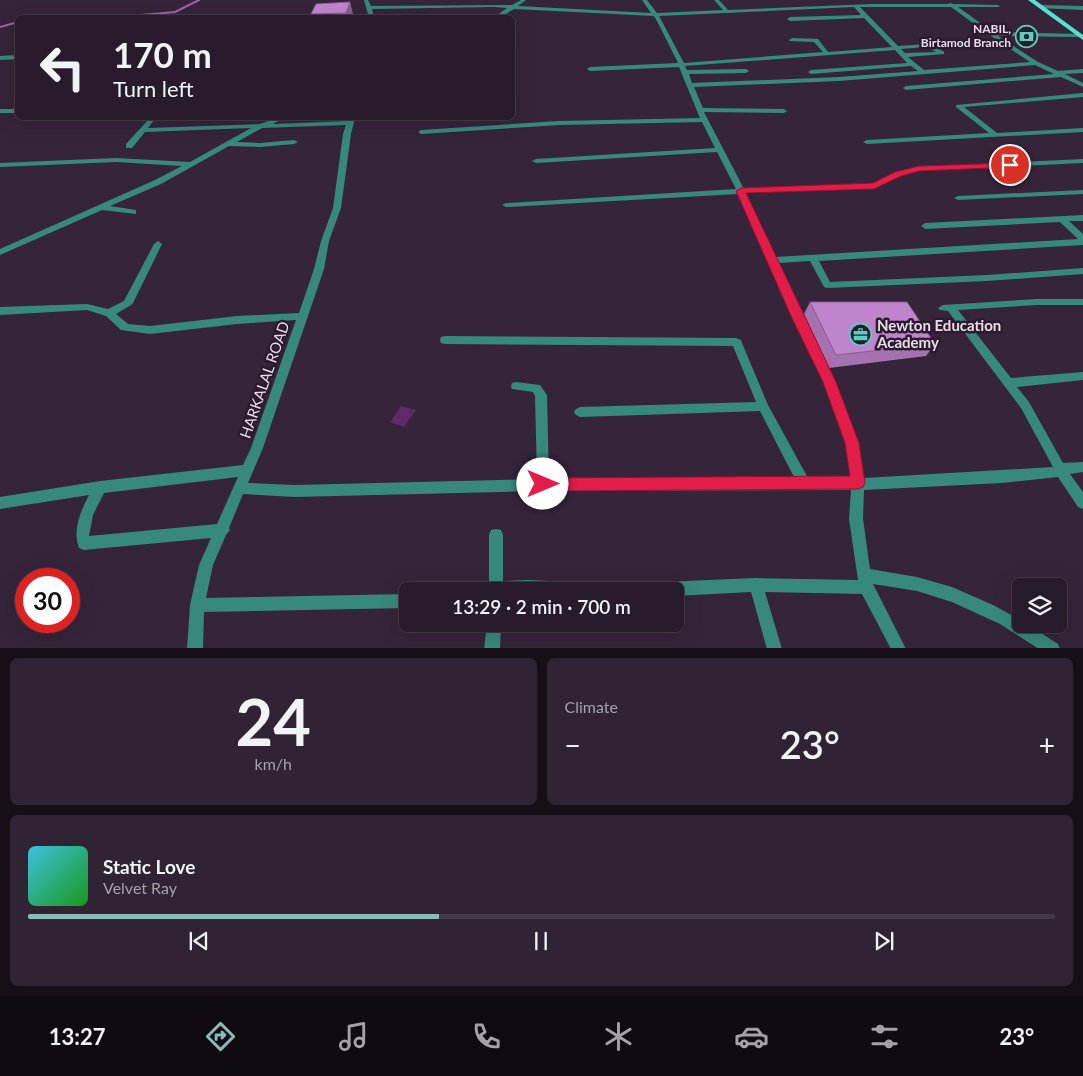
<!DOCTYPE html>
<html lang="en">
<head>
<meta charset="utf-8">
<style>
	:root { --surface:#281b2c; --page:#302434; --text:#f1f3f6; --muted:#a5a1a9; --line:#443948; --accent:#8bbbb9 }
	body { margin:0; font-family:Lato,sans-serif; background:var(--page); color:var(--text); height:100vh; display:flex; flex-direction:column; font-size:19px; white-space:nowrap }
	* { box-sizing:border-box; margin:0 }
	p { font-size:16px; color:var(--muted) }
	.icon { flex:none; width:28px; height:28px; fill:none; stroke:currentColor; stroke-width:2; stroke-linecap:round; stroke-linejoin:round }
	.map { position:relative; height:648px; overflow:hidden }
	.details { display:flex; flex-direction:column; gap:10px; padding:10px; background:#160f18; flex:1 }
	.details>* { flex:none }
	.banner { position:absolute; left:15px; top:15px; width:500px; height:105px; border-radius:8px; box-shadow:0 5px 20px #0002,0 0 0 1px var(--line); background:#281b2c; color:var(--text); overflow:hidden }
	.tools { position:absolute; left:1012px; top:578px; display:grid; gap:10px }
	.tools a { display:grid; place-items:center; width:55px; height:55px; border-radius:8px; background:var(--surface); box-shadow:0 5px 20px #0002,0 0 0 1px var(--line); font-size:25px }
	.speed { position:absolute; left:15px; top:568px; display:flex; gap:10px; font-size:25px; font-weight:700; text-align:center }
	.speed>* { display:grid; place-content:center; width:65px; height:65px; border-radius:50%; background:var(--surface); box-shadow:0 5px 20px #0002,0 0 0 1px var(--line); line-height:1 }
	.speed .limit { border:8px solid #d22; background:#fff; color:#111 }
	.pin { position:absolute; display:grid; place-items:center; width:42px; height:42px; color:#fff; margin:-21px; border:2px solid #fff; border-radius:50%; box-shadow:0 1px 5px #0007 }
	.me { position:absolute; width:55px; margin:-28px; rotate:90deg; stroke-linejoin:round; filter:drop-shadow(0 0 4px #0008) }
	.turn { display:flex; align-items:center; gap:18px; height:105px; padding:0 15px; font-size:22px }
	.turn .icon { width:65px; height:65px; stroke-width:2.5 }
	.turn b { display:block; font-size:35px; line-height:42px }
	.big { font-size:38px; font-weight:600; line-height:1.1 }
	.details .tile { flex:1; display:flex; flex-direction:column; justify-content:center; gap:8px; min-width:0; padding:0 18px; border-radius:8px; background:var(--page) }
	.details .dial { align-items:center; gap:0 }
	.dial b { font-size:65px; line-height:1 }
	.song { display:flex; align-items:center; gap:15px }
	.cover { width:60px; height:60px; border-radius:8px; background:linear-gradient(135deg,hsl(190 70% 55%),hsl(120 70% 35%)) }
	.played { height:5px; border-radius:2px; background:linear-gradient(90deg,var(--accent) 40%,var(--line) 40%) }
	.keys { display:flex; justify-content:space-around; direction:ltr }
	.heat { display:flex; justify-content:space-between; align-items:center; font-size:28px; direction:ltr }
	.details .tiles { flex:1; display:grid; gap:10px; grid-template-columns:1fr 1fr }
	.tile:last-child { grid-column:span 2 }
	.trip { position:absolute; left:399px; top:582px; width:285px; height:50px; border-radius:8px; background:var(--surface); box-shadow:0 5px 20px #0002,0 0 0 1px var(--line); font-weight:600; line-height:50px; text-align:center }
	.tab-bar { display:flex; height:80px; justify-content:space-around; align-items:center; background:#100b12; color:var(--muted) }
	.tab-bar .icon { width:35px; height:35px }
	.tab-bar .on { color:var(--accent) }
	.tab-bar b { font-size:22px; color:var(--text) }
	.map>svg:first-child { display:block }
</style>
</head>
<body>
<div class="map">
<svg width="1083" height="649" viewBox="0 0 1083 649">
	<rect width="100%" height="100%" fill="#36243a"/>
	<path fill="#5f296b" d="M 401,406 L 416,410 L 404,427 L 390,422 Z"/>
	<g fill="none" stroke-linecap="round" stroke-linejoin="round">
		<g stroke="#9b62a9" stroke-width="2">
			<path d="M 107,18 L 175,12 L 199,0"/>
			<path d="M 0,27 L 18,22"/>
		</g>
		<g fill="#37897d" fill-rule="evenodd">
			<path d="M 364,0 L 368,0 L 371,6 L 512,5 L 521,0 L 526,0 L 518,6 L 651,13 L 642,0 L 647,0 L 657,13 L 723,10 L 714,0 L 719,0 L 728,10 L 871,4 L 948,4 L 950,3 L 953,4 L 998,5 L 1000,7 L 958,7 L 993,32 L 1081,34 L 1081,36 L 1079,37 L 998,36 L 1038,62 L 1058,71 L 1083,69 L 1083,73 L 1065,74 L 1083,83 L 1083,87 L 1061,77 L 906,90 L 903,88 L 906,86 L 1054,74 L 1035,65 L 839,81 L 694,87 L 703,108 L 784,109 L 787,111 L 784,113 L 704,112 L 744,189 L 873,184 L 895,172 L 919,167 L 1083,159 L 1083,163 L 919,171 L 901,176 L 874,188 L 746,193 L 775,257 L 1078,239 L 1060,222 L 925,229 L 921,226 L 925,223 L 1083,215 L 1083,221 L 1069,221 L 1083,234 L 1083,245 L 819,261 L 830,282 L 987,275 L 1083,268 L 1083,274 L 987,281 L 827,288 L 824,287 L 810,261 L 778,263 L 834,382 L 858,443 L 864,478 L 1053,467 L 1021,408 L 948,311 L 940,310 L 938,308 L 943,305 L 1037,299 L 1083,299 L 1083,305 L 1037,305 L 958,310 L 1011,378 L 1083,372 L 1083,380 L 1017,387 L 1029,402 L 1063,463 L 1083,462 L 1083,472 L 1070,474 L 1083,492 L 1083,509 L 1078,507 L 1058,477 L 1002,483 L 864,490 L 863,519 L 870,569 L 917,577 L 952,587 L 993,605 L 1021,620 L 1021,624 L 1027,624 L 1058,644 L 1060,649 L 1039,649 L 1000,624 L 952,602 L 917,591 L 873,584 L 906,649 L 891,649 L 862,594 L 765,592 L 782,649 L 767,649 L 751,592 L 675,596 L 675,591 L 467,591 L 469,586 L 489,582 L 489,535 L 491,530 L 496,529 L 501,530 L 503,535 L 503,581 L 528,580 L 618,584 L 755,578 L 858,580 L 849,519 L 851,490 L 543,491 L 295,497 L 243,494 L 229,528 L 230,530 L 226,535 L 213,565 L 206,598 L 408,594 L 408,608 L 204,612 L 203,649 L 187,649 L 190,605 L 199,565 L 211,538 L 84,550 L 79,548 C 72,529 81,511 89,495 L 0,509 L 0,497 L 100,481 L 243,465 L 251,448 L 296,320 L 237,324 L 150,334 L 121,330 L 106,316 L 87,310 L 0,315 L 0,307 L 87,304 L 108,309 L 124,301 L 154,244 L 158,241 L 162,244 L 133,303 L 131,305 L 116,314 L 128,324 L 150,326 L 237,316 L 299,313 L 314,269 L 321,241 L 333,208 L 343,134 L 346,125 L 262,128 L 237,142 L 260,143 L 294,140 L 298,142 L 294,144 L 260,147 L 229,146 L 161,184 L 110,206 L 136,210 L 136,214 L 102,210 L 0,255 L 0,249 L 155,180 L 182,166 L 116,162 L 0,167 L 0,163 L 116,158 L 190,162 L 251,128 L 145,132 L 132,148 L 126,148 L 126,144 L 147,121 L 137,119 L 136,118 L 154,118 L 155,119 L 148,128 L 260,124 L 276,118 L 284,118 L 273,124 L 348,121 L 349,118 L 355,118 L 351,134 L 341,208 L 329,241 L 324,269 L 263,448 L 248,483 L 295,485 L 537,479 L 535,396 L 533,392 L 512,389 L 511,386 L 512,383 L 516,382 L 540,385 L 547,395 L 549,479 L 795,479 L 760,411 L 580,417 L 576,415 L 574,412 L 576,409 L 580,407 L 756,402 L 733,346 L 445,344 L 441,343 L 440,340 L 441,337 L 445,336 L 736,338 L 741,340 L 742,343 L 768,405 L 808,478 L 851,478 L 846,443 L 824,382 L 792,316 L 738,194 L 506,207 L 502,205 L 506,203 L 736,189 L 717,152 L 536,163 L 532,161 L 536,159 L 715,148 L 702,122 L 559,125 L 421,134 L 418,132 L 421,130 L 559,121 L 700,118 L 679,67 L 590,71 L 587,69 L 590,67 L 678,63 L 658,23 L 654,16 L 514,9 L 499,18 L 493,18 L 507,8 L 494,7 L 372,9 L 374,18 L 369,18 ZM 854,7 L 861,15 L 790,17 L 787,19 L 790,21 L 864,18 L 892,47 L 828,52 L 818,39 L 792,38 L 789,40 L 790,41 L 814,42 L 823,52 L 684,63 L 659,16 ZM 860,7 L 951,7 L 995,39 L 898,46 ZM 1000,42 L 1030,62 L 924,70 L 908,57 L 944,54 L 944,52 L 937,47 ZM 926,47 L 936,52 L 905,53 L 901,49 ZM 895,50 L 907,63 L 811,70 L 808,72 L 811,74 L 911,66 L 918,71 L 839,77 L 692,83 L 689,74 L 746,73 L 749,71 L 746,69 L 687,70 L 685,66 ZM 238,477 L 217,524 L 89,536 L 93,515 L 104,493 Z"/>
			<path d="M 1041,5 L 1083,6 L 1083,10 L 1039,8 Z"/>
			<path d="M 18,55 L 18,59 L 0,60 L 0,56 Z"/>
			<path d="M 1083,93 L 1083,97 L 964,107 L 997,133 L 1083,128 L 1083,132 L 867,144 L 863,142 L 867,140 L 989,133 L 956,107 L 956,105 Z"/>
			<rect x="0" y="109" width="18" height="4"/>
			<path d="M 1083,190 L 1083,194 L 958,200 L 954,198 L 958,196 Z"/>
			<path d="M 487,624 L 501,624 L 500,649 L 484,649 Z"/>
		</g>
		<path fill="#54e1cd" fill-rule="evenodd" d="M 1028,0 L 1035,0 L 1083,35 L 1083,40 Z"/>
	</g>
	<g fill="#a572b0">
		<path d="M 350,2 L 353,15 L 352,18 L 312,18 L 311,14 Z"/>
		<path d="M 810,302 L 935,344 L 926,356 L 829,368 L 804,314 Z"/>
	</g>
	<path fill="#865c90" d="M 350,2 L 353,15 L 352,18 L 347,18 L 346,13 Z"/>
	<g fill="#c084cd" stroke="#865c90">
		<path d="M 350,2 L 346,13 L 311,14 L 316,4 Z"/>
		<path d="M 810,302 L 907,302 L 935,344 L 836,355 Z"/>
	</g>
	<path fill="#e11d48" stroke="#92132f" d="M 1010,163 L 1015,165 L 1013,167 L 919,171 L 901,176 L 874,189 L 746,193 L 836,382 L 859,443 L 865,483 L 863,487 L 858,489 L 543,491 L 538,489 L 536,484 L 538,480 L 543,478 L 850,476 L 845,443 L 823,382 L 791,316 L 736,191 L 741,188 L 873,183 L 895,172 L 919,166 Z"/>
	<defs>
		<symbol id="bank-ring" viewBox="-11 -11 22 22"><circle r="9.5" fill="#2c1b30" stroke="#5bcebc" stroke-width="1.5"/><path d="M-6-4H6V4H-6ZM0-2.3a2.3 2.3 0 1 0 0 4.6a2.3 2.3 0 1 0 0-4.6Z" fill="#5bcebc"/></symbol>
		<symbol id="office-ring" viewBox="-11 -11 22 22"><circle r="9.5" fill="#2c1b30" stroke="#5bcebc" stroke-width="1.5"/><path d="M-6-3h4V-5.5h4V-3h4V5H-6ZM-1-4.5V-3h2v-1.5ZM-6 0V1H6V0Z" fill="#5bcebc"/></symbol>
	</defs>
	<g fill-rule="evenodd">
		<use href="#bank-ring" x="1014" y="24" width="25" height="25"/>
		<use href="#office-ring" x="848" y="322" width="25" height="25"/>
	</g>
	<g text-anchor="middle" stroke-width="5" stroke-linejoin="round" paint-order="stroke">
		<g font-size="12" font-weight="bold" fill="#e8dcea" stroke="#2c1b30" text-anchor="end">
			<text x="1011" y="33">NABIL,<tspan x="1011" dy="14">Birtamod Branch</tspan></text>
		</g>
		<g font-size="15" font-weight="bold" fill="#e8dcea" stroke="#2c1b30" text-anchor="start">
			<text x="877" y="331">Newton Education<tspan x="877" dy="17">Academy</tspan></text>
		</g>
		<g font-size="15" fill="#e8dcea" stroke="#2c1b30">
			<text transform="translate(265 380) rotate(-71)" y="5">HARKALAL ROAD</text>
		</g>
	</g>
</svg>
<div class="tools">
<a><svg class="icon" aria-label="layers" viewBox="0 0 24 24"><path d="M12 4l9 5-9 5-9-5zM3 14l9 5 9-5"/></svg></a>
</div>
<div class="speed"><div class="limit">30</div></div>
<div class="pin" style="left:1010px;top:165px;background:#d93025"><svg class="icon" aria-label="arrive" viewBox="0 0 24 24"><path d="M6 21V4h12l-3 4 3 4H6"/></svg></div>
<svg class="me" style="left:543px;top:484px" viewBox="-20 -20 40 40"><circle r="19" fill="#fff"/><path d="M0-13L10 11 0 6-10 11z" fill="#e11d48"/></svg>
<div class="trip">13:29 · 2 min · 700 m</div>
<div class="banner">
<div class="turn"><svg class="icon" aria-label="left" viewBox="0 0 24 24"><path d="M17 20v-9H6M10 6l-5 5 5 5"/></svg><div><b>170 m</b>Turn left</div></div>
</div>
</div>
<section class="details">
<div class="tiles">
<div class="tile dial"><b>24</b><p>km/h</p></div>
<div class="tile"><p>Climate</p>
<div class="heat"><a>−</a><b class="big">23°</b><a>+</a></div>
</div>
<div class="tile">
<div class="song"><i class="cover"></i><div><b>Static Love</b><p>Velvet Ray</p></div></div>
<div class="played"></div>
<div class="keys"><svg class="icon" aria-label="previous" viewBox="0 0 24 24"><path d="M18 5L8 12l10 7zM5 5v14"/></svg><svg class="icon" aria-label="pause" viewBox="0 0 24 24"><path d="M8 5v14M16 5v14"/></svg><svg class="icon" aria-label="next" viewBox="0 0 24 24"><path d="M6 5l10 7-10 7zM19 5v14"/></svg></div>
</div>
</div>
</section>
<nav class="tab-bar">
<b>13:27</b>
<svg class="icon on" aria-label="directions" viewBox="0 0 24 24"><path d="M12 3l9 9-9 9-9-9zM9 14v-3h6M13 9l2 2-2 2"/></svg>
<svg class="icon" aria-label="music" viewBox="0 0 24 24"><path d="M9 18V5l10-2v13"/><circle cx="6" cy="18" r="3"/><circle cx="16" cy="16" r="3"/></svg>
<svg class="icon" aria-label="phone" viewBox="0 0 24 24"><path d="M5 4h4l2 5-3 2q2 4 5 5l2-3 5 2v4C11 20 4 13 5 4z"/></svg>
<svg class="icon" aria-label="climate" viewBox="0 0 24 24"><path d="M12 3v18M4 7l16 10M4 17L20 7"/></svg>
<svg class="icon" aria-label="car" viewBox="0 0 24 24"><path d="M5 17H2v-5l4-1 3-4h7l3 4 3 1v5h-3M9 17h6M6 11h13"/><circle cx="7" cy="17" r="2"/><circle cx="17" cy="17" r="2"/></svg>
<svg class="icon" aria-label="filters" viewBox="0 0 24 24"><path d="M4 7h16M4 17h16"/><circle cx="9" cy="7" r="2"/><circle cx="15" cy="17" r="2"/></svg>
<b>23°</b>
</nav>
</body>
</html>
